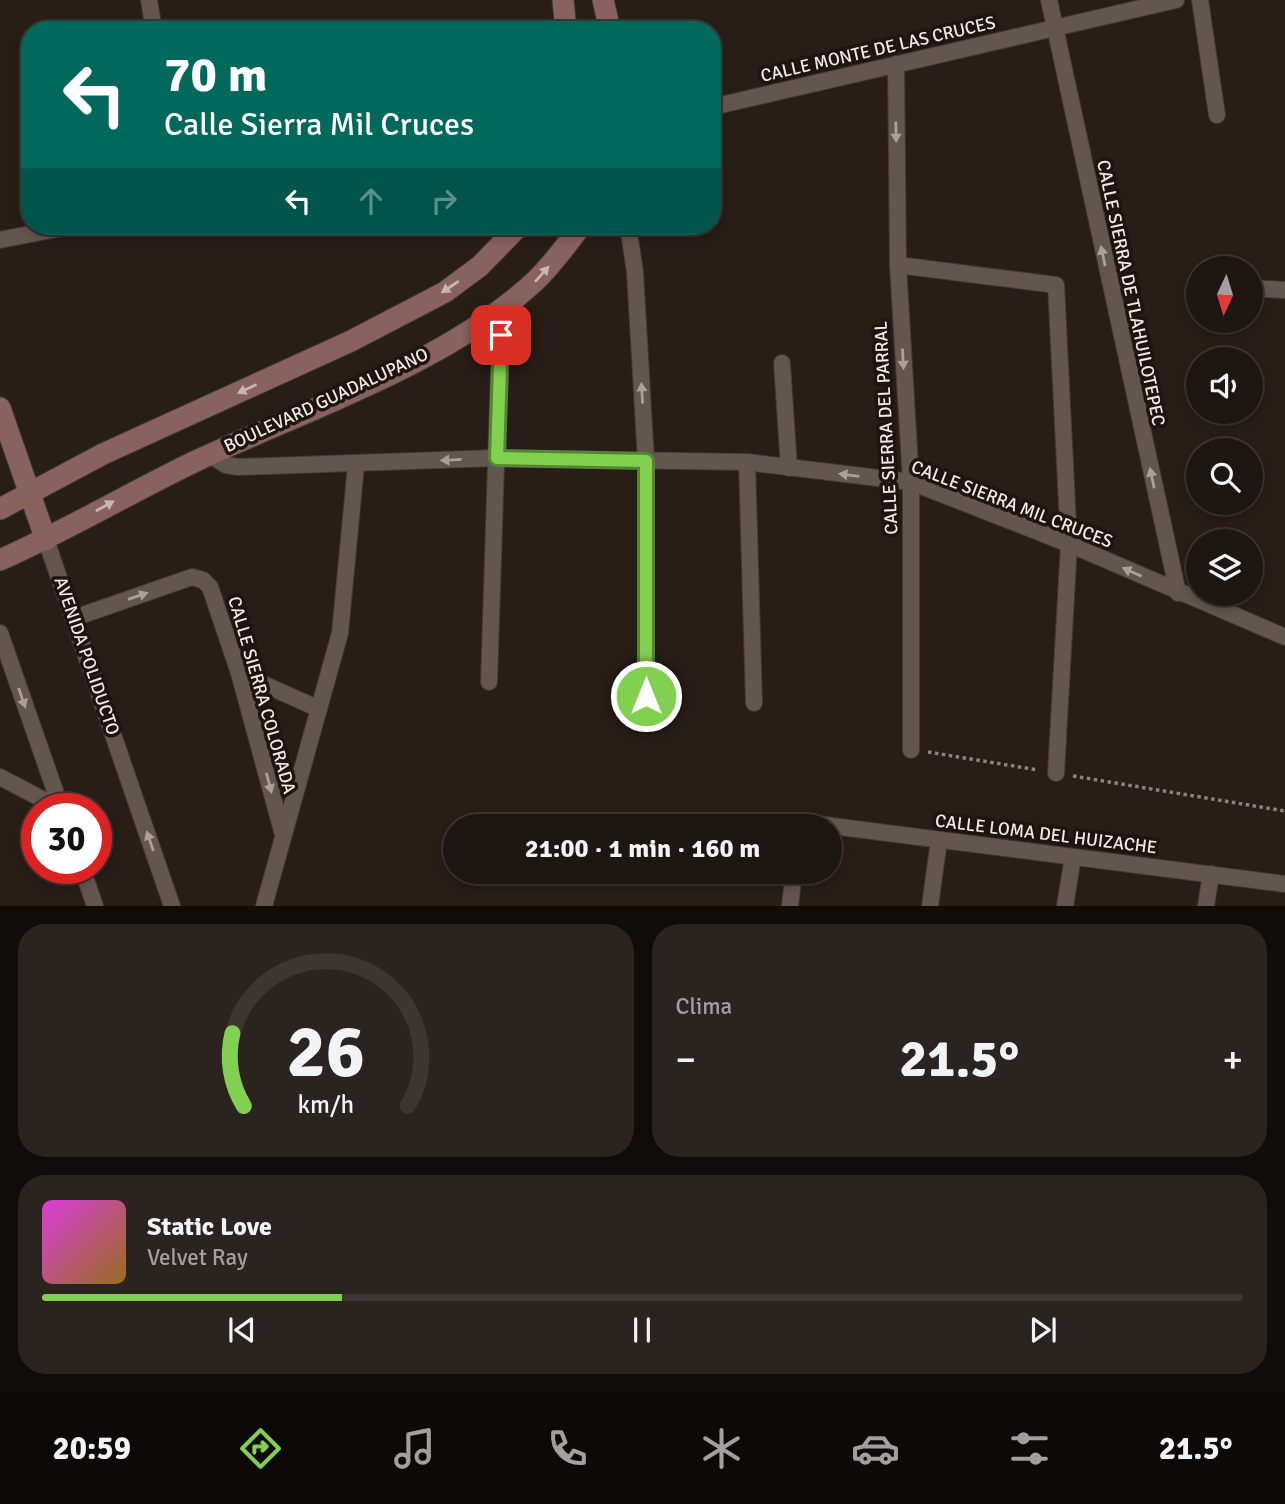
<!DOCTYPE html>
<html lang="es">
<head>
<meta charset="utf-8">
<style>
	:root { --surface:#1e1611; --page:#2b231f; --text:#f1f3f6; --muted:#a19f9f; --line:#3c3531; --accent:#82d04f }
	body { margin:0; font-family:Signika,sans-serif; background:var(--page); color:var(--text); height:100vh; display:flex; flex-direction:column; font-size:26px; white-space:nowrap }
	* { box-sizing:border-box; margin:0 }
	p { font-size:23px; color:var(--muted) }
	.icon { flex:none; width:38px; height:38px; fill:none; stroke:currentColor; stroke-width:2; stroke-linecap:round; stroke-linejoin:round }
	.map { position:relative; height:906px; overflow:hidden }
	.details { display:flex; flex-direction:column; gap:18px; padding:18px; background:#100c09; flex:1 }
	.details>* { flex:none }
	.hud { position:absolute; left:21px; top:21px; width:700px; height:214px; border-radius:28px; box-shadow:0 4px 10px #0003,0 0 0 2px var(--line); background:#00695c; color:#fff; overflow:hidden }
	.needle { width:46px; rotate:184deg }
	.tools { position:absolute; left:1186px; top:256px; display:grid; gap:14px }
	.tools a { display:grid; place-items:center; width:77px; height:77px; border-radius:50%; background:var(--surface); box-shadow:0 4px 10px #0003,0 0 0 2px var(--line); font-size:35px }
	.speed { position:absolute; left:21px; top:793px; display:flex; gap:14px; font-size:35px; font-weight:700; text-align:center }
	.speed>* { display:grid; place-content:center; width:91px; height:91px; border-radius:50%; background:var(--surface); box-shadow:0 4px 10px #0003,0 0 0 2px var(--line); line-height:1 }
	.speed .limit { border:10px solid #d22; background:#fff; color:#111 }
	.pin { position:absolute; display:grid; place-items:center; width:60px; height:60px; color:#fff; margin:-30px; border-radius:14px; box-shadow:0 4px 10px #0006 }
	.me { position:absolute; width:77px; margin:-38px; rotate:0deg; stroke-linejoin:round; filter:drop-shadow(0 0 5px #0008) }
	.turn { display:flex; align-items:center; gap:24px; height:147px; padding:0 28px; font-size:32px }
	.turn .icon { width:91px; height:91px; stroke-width:2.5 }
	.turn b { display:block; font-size:49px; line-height:60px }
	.lanes { display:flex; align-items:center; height:66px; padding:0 28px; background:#0003; justify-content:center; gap:35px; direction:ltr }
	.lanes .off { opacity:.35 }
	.big { font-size:52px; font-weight:700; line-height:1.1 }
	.details .tile { flex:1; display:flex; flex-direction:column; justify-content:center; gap:10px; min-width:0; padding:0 24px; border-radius:28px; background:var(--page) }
	.details .dial { align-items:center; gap:0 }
	.dial svg { height:182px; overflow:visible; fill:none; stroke:var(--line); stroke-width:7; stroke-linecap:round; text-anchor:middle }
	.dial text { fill:var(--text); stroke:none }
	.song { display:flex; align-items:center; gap:21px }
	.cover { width:84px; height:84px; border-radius:10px; background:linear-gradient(135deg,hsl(300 70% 55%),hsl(40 70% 35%)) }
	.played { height:7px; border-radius:4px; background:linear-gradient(90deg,var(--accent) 25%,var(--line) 25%) }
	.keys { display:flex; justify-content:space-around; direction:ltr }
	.heat { display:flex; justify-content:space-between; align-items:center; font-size:38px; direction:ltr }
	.details .tiles { flex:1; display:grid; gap:18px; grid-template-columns:1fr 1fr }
	.tile:last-child { grid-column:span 2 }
	.trip { position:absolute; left:443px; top:814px; width:399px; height:70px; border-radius:35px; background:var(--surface); box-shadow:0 4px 10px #0003,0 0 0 2px var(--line); font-weight:700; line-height:70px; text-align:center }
	.dock { display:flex; height:112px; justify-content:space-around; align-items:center; background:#0c0907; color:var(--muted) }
	.dock .icon { width:49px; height:49px }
	.dock .current { color:var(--accent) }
	.dock b { font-size:32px; color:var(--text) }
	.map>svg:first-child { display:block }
</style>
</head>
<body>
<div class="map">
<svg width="1285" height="906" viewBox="0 0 1285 906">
	<rect width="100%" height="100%" fill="#281d17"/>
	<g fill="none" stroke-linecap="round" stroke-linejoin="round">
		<defs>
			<g id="street">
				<path d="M 149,0 L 154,30"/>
				<path d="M 1049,0 L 1178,593"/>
				<path d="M 1200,0 L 1217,115"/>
				<path d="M 896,64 L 898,265 L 911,482 L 911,750"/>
				<path d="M 712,107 L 1176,0"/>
				<path d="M 628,226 L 635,272 L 646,461 L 646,696"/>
				<path d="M 0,240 L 72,226"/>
				<path d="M 898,265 L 1056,285 L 1069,544 L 1056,773"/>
				<path d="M 1251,288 L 1285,290"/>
				<path d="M 782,363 L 789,468"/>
				<path d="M 210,455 L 226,465 L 238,467 L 497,458 L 747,462 L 911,482 L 1069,544 L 1285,637"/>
				<path d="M 747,462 L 754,703"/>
				<path d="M 46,540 L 172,906"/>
				<path d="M 74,618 L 192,577 L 203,580 L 210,587 L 239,673 L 282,831"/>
				<path d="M 0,633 L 61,808"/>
				<path d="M 239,673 L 319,709"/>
				<path d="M 489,682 L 501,310"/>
				<path d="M 0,777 L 59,808"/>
				<path d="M 801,826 L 801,822 L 1285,884"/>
				<path d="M 82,868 L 95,906"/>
				<path d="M 264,906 L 340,633 L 356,465"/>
				<path d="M 790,906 L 794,872"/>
				<path d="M 930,906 L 939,840"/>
				<path d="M 1065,906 L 1073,857"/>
				<path d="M 1206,906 L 1211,874"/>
			</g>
			<g id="secondary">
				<path d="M 563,0 L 566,30"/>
				<path d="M 603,0 L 610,30"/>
				<path d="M 0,408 L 46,540"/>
				<path d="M 0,509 L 103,454 L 351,341 L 445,292 L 480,266 L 519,226"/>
				<path d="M 0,560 C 68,530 131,492 198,460 C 306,410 446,363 533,283 C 551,267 566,245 581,226"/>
			</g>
		</defs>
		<use href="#street" stroke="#423936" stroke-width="18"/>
		<use href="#secondary" stroke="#423936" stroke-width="23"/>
		<g stroke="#8c837e" stroke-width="3.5" stroke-dasharray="3.5 3.5" stroke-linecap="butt">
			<path d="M 928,752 L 1038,770"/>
			<path d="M 1073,776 L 1285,811"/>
		</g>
		<use href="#street" stroke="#63564f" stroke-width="16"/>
		<use href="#secondary" stroke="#88625e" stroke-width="21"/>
	</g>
	<defs><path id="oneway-solid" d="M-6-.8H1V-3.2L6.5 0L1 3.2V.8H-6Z" transform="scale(1.75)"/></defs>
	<g fill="#aaa09a">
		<use href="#oneway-solid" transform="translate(896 132) rotate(89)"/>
		<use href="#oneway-solid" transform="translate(1103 256) rotate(-102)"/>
		<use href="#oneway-solid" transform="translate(903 359) rotate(87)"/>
		<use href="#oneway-solid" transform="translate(642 393) rotate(-93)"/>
		<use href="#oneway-solid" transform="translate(451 460) rotate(177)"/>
		<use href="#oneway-solid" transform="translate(849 475) rotate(-173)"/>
		<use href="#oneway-solid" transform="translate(1152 478) rotate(-102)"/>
		<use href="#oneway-solid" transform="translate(1132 572) rotate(-156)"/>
		<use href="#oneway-solid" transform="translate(138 596) rotate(-19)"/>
		<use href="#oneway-solid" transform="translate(22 698) rotate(71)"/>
		<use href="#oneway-solid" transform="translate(269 783) rotate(75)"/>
		<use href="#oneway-solid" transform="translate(150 841) rotate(-109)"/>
	</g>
	<g fill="#c8b4b0">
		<use href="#oneway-solid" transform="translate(542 274) rotate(-49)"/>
		<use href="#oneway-solid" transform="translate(450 287) rotate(146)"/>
		<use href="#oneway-solid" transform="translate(247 389) rotate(155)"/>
		<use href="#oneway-solid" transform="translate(105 506) rotate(-29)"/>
	</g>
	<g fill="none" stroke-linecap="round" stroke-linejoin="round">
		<defs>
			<path id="route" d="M 501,335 L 497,458 L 646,461 L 646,696"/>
		</defs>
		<use href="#route" stroke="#548733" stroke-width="18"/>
		<use href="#route" stroke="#82d04f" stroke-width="12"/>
	</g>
	<g text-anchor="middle" stroke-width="7" stroke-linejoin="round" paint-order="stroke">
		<g font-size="18" fill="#f2eae6" stroke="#1f140e">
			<text transform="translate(878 49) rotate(-13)" y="6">CALLE MONTE DE LAS CRUCES</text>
			<text transform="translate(1131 293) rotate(78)" y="6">CALLE SIERRA DE TLAHUILOTEPEC</text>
			<text transform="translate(326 400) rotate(-25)" y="6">BOULEVARD GUADALUPANO</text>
			<text transform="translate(886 428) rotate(-93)" y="6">CALLE SIERRA DEL PARRAL</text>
			<text transform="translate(1012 504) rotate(21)" y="6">CALLE SIERRA MIL CRUCES</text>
			<text transform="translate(87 656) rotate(71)" y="6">AVENIDA POLIDUCTO</text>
			<text transform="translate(262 695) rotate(74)" y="6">CALLE SIERRA COLORADA</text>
			<text transform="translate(1046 834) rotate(7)" y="6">CALLE LOMA DEL HUIZACHE</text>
		</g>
	</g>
</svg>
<div class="tools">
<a><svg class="needle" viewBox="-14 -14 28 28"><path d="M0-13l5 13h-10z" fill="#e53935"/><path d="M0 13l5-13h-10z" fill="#a19f9f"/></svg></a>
<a><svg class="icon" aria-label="sound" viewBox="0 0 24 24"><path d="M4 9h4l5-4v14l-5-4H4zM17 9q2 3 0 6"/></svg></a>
<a><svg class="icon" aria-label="search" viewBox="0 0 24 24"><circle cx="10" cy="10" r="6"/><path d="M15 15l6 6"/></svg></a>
<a><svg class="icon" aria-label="layers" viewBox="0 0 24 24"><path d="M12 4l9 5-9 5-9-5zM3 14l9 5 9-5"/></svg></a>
</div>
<div class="speed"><div class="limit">30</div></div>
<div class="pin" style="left:501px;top:335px;background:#d93025"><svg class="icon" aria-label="arrive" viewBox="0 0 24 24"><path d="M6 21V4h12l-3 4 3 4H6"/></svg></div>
<svg class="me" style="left:646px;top:696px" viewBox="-20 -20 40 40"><circle r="17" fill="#82d04f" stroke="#fff" stroke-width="3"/><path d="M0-11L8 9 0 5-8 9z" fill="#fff"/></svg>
<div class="trip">21:00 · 1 min · 160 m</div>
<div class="hud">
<div class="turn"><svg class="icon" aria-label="left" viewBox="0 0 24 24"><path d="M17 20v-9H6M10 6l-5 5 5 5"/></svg><div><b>70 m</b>Calle Sierra Mil Cruces</div></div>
<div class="lanes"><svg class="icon" aria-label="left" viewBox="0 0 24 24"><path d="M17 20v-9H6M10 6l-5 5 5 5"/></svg><svg class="icon off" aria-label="ahead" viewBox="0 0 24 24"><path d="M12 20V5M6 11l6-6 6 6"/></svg><svg class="icon off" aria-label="right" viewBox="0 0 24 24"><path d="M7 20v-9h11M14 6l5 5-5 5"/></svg></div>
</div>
</div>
<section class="details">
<div class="tiles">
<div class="tile dial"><svg viewBox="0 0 100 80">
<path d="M14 69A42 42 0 1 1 86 69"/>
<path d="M14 69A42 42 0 0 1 9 37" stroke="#82d04f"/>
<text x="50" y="56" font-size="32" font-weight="700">26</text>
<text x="50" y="72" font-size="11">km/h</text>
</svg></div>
<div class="tile"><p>Clima</p>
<div class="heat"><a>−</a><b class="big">21.5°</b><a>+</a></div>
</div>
<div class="tile">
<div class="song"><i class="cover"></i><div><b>Static Love</b><p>Velvet Ray</p></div></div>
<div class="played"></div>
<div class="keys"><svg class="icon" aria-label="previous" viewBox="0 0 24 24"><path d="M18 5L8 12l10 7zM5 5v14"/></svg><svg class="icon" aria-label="pause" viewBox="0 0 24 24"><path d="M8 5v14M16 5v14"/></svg><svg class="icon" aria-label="next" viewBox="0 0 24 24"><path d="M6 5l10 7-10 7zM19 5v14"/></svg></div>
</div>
</div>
</section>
<nav class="dock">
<b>20:59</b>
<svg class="icon current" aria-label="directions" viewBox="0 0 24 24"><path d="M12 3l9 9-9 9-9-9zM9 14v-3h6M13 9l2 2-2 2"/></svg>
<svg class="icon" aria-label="music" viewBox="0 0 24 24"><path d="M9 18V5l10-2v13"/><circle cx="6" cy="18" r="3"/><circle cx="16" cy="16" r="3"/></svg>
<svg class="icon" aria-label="phone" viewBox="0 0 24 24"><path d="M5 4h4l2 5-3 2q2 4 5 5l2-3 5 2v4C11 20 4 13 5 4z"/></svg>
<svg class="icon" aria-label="climate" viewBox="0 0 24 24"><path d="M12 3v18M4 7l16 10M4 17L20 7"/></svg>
<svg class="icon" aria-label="car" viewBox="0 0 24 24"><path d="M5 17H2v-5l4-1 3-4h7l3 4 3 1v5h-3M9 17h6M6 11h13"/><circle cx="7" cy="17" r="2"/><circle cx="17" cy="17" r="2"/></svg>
<svg class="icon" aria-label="filters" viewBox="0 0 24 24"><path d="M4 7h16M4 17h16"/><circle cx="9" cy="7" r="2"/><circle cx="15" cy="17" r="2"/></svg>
<b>21.5°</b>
</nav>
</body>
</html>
